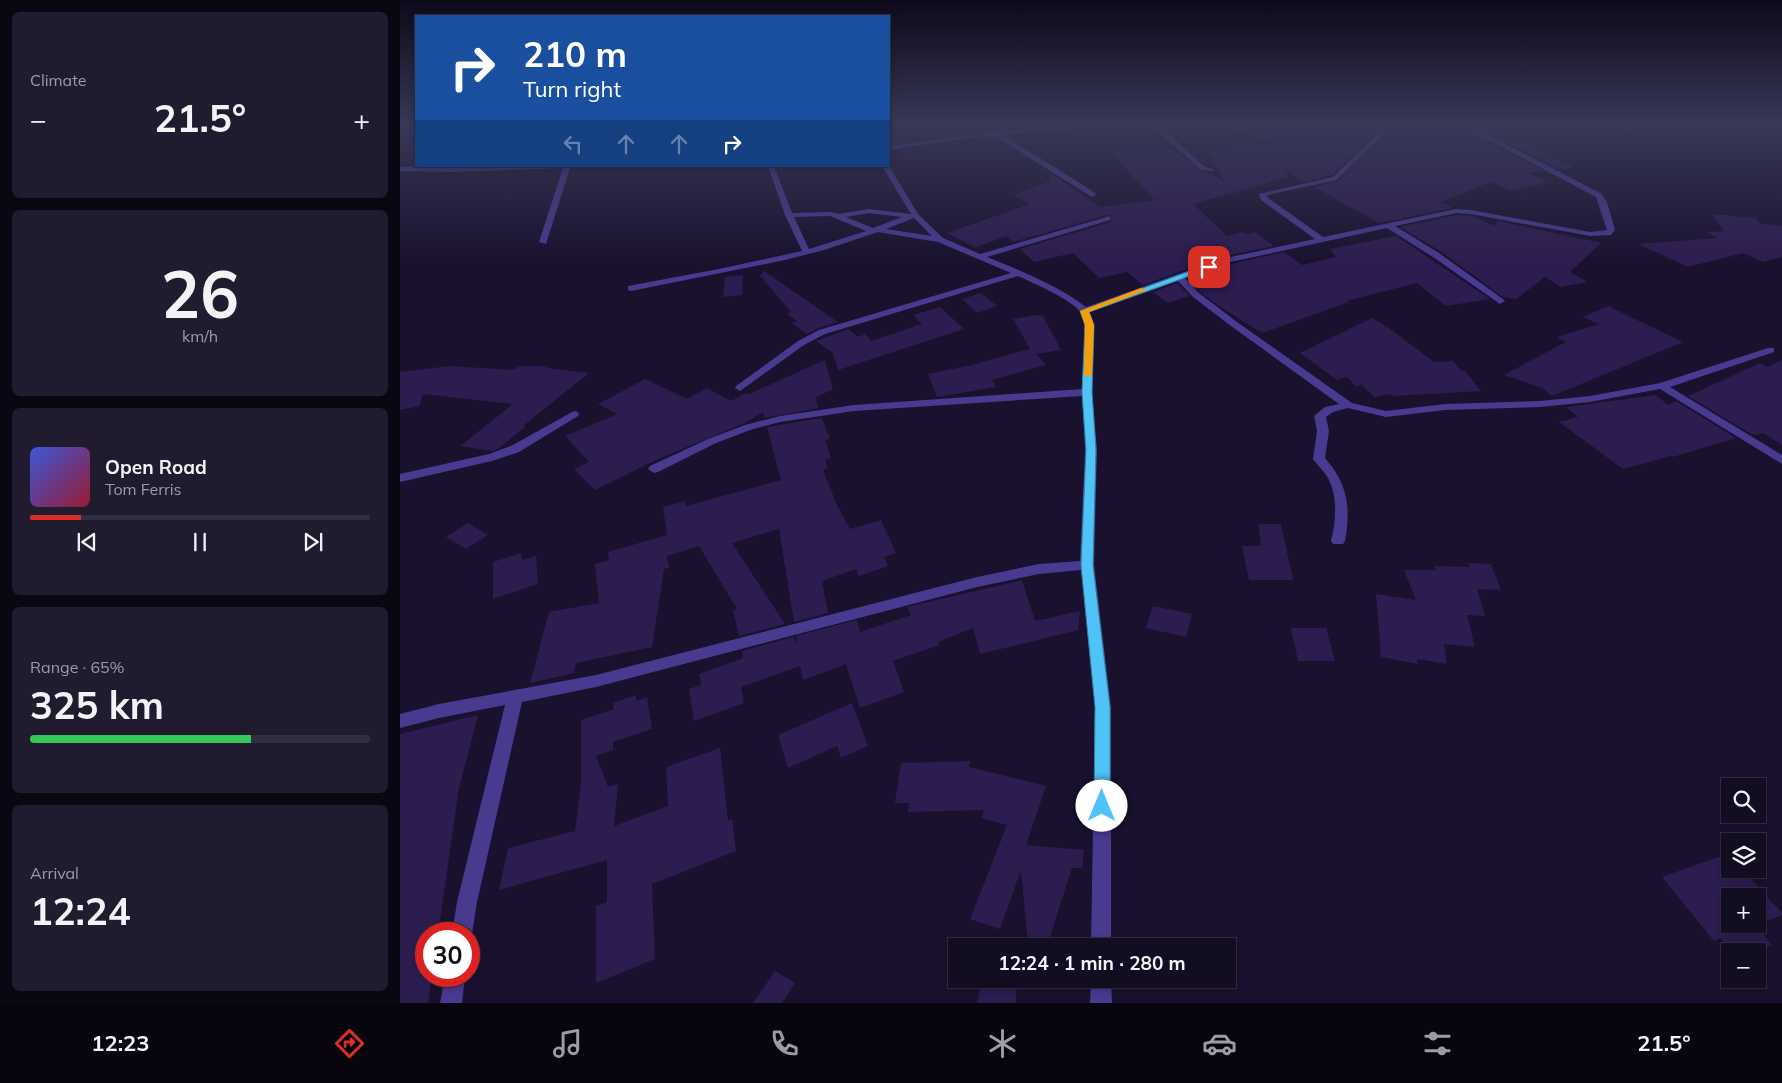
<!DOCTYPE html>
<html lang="en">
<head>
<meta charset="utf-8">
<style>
	:root { --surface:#130d22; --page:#201b2f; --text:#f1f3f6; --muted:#9d9ca5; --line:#322d40; --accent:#d93025 }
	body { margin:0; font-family:Mulish,sans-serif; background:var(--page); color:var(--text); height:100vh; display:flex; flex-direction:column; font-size:19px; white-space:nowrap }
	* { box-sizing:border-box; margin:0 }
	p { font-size:16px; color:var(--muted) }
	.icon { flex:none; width:28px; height:28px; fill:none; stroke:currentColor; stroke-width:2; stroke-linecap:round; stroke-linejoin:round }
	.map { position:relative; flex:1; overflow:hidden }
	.details { display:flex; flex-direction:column; gap:12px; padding:12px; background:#0a0713; width:400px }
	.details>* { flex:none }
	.top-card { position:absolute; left:15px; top:15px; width:475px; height:152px; border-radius:0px; box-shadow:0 2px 8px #0003,0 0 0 1px var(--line); background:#1a4fa0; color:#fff; overflow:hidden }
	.tools { position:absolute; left:1321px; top:778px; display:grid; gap:10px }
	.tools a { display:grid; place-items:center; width:45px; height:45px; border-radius:0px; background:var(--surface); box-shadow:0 2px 8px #0003,0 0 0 1px var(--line); font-size:25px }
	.speed { position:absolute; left:15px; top:922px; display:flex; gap:10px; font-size:25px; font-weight:700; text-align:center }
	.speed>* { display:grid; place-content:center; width:65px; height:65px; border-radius:50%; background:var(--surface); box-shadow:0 2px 8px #0003,0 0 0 1px var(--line); line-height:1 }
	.speed .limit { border:8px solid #d22; background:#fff; color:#111 }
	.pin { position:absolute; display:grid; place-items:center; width:42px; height:42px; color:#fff; margin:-21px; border-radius:10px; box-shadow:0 2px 8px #0006 }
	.me { position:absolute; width:55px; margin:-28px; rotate:0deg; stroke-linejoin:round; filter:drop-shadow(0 0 4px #0008) }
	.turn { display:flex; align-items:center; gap:18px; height:105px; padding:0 25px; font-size:22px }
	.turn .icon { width:65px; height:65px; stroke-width:2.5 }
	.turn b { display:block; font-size:35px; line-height:42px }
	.lanes { display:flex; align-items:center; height:48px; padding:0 25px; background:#0003; justify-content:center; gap:25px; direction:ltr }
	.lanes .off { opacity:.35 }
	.big { font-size:38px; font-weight:700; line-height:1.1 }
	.details .tile { flex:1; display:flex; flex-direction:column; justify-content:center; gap:8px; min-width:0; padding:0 18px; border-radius:8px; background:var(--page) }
	.details .dial { align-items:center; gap:0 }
	.dial b { font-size:65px; line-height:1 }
	.song { display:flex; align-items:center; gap:15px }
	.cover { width:60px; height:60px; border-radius:8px; background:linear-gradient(135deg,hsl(230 70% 55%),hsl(350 70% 35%)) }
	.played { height:5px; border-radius:2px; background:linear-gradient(90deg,var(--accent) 15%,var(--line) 15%) }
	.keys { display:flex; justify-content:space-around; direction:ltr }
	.heat { display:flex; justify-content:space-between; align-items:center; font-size:28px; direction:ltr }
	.charge { height:8px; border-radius:4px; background:linear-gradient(90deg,#34c759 65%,var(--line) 0) }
	.trip { position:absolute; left:548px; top:938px; width:288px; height:50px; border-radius:0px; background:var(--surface); box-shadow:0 2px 8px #0003,0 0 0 1px var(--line); font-weight:700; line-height:50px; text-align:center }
	.menu { display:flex; height:80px; justify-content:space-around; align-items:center; background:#08050e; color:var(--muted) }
	.menu .icon { width:35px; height:35px }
	.menu .selected { color:var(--accent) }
	.menu b { font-size:22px; color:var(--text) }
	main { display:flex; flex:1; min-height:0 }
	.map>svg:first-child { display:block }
</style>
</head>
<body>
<main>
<section class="details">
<div class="tile"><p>Climate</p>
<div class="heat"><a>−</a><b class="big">21.5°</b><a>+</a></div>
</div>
<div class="tile dial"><b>26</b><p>km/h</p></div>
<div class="tile">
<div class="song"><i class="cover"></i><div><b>Open Road</b><p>Tom Ferris</p></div></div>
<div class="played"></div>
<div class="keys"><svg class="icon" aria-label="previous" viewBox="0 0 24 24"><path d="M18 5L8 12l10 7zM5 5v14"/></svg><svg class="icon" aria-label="pause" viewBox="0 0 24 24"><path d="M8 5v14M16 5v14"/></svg><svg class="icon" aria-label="next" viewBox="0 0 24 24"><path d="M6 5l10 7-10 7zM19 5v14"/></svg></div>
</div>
<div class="tile"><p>Range · 65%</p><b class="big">325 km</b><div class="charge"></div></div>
<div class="tile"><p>Arrival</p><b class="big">12:24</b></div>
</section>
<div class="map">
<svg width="1382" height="1003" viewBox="0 0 1382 1003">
	<rect width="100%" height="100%" fill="#19112e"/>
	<g fill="#2d1c50" fill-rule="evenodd">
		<path d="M 823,123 L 975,123 L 976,132 L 932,175 L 905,182 L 882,168 L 889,177 L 793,204 L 827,236 L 843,232 L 846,234 L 855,232 L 874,246 L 821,257 L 743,285 L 727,272 L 699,278 L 673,253 L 634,262 L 620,249 L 711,222 L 711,214 L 613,242 L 606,236 L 575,248 L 547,233 L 630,204 L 613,195 L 650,181 L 648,171 L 700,207 L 754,200 L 711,151 L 771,149 L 784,157 L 800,171 L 810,173 L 825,182 L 806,148 L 879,146 L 823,126 Z"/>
		<path d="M 985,123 L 1055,123 L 1143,171 L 1127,173 L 1148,182 L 1113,191 L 1090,182 L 1041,202 L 1053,208 L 979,223 L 914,187 L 938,181 L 984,136 L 987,131 Z"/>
		<path d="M 1070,123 L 1082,123 L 1175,167 L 1158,169 Z"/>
		<path d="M 1312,214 L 1356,218 L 1360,223 L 1382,226 L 1382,257 L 1363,262 L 1343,253 L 1288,267 L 1238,244 L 1317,238 L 1307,232 L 1324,231 Z"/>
		<path d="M 1056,215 L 1073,216 L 1094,226 L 1098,221 L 1201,243 L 1170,272 L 1188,282 L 1161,287 L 1145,277 L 1116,299 L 1103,297 L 1040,251 L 1000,227 Z"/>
		<path d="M 996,236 L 1090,299 L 1046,306 L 1017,283 L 946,301 L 949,302 L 862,333 L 819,306 L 800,292 L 788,279 L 827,265 L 884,252 L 902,265 L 936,257 L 930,249 Z"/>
		<path d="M 364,271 L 438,322 L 418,328 L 407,334 L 392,323 L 397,321 L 387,314 L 391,312 L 360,276 Z"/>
		<path d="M 343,275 L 342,295 L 323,297 L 325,277 Z"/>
		<path d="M 777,283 L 790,296 L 767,303 L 753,292 Z"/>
		<path d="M 581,293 L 597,306 L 577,313 L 562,299 Z"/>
		<path d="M 1208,306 L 1283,342 L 1152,396 L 1142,388 L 1104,375 L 1166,342 L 1157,337 L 1199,324 L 1183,317 Z"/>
		<path d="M 540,307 L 564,329 L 438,370 L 433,353 L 416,341 L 448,329 L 458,337 L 465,334 L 471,341 L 522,324 L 513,315 Z"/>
		<path d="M 635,315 L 643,316 L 661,350 L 636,354 L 646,365 L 592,380 L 596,387 L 537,397 L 528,374 L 572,365 L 630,349 L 613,319 Z"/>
		<path d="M 972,318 L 989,328 L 1034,362 L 1053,361 L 1061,371 L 1065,371 L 1081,391 L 992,396 L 991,394 L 974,397 L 962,385 L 955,386 L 947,377 L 937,380 L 900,353 Z"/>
		<path d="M 425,360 L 433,389 L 415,398 L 419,408 L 365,418 L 363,412 L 345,423 L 256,460 L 195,490 L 174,469 L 189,462 L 165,436 L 217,414 L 198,404 L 245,379 L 287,399 L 307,388 L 331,401 L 346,393 L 349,394 Z"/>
		<path d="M 1382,360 L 1382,445 L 1363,433 L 1357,435 L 1351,434 L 1288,396 L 1360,363 L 1367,367 Z"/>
		<path d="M 50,366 L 114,370 L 118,366 L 148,366 L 147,368 L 189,373 L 123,426 L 126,426 L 99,448 L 93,451 L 60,446 L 113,404 L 23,394 L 19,406 L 0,410 L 0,372 Z"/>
		<path d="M 1256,395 L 1268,405 L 1276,401 L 1336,438 L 1273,457 L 1271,456 L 1223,469 L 1159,422 L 1178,417 L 1166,407 Z"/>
		<path d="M 422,418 L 430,439 L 425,440 L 431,458 L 425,460 L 428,468 L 423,470 L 437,505 L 450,529 L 481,520 L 496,553 L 484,557 L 488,566 L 459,576 L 456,569 L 422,581 L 428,613 L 394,622 L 379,529 L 332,543 L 385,624 L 339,636 L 333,610 L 337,609 L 299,546 L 267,556 L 269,568 L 264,569 L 252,647 L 176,663 L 174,673 L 130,683 L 149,612 L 199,603 L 195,564 L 209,560 L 208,552 L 267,535 L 263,507 L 285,501 L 286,506 L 381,480 L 367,427 Z"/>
		<path d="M 68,523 L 88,535 L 66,549 L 46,537 Z"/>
		<path d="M 858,524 L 881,524 L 893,580 L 849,580 L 842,546 L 861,546 Z"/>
		<path d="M 121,553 L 122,560 L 136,556 L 138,584 L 93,599 L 93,562 Z"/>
		<path d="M 1068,563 L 1091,564 L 1101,590 L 1077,589 L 1085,616 L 1067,615 L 1075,647 L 1044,644 L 1047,664 L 1017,659 L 1018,664 L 981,657 L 976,594 L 1016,600 L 1004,570 L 1036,570 L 1034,566 L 1070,567 Z"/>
		<path d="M 622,580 L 635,621 L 680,611 L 678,630 L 580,654 L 573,628 L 538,642 L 539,645 L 493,661 L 504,692 L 460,708 L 446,664 L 403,680 L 400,666 L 341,687 L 344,703 L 294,721 L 289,689 L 301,685 L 299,674 L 343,658 L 342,651 L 393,637 L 397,643 L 396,636 L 457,620 L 460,632 L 511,615 L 507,607 Z"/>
		<path d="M 753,606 L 792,614 L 786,637 L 746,628 Z"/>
		<path d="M 891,628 L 926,628 L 935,661 L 898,661 Z"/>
		<path d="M 236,695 L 236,701 L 247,697 L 252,729 L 213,742 L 213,750 L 196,756 L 208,787 L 218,784 L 214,826 L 268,806 L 266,767 L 320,748 L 328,821 L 332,819 L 336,851 L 252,884 L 255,959 L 196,983 L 196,906 L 207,902 L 207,860 L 99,890 L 108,848 L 175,831 L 181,784 L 181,720 L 214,709 L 213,703 Z"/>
		<path d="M 452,703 L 468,746 L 441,758 L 437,746 L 388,768 L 378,735 Z"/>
		<path d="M 78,715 L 59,788 L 38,934 L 26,934 L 26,976 L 32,976 L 28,1003 L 0,1003 L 0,734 Z"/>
		<path d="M 570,761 L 569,767 L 646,786 L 626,845 L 684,850 L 682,868 L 672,868 L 647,946 L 628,946 L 621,870 L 600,929 L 570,919 L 607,825 L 581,818 L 584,810 L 508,812 L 509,803 L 495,803 L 501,763 Z"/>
		<path d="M 1330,853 L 1330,869 L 1342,869 L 1382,913 L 1382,915 L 1356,925 L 1372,945 L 1354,951 L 1330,951 L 1320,938 L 1314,941 L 1262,877 ZM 1330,896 L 1358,896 L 1358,924 L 1330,924 Z"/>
		<path d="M 375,971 L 395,983 L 382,1003 L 353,1003 Z"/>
		<path d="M 582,979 L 617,979 L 616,1003 L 577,1003 Z"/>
	</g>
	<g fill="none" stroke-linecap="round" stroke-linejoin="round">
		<g fill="#483a8f" fill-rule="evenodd">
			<path d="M 699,123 L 727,123 L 603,135 L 683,185 L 695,193 L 696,195 L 692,197 L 595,136 L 561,139 L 489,150 L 489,146 L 595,131 Z"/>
			<path d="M 749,123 L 756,123 L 805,167 L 813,169 L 813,171 L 801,170 Z"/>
			<path d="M 977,123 L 983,123 L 985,131 L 983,135 L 937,180 L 867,195 L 867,197 L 923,237 L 1056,209 L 1071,210 L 1190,232 L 1207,230 L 1196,197 L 1057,123 L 1065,123 L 1202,194 L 1207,202 L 1215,230 L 1211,235 L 1190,236 L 1071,214 L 1056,213 L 995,226 L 1039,253 L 1103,299 L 1105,301 L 1100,304 L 1033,257 L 987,228 L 826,263 L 785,278 L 799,293 L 837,322 L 952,403 L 986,411 L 1045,404 L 1140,401 L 1190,396 L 1260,383 L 1368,348 L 1374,348 L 1374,352 L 1270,387 L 1382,455 L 1382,464 L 1260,389 L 1190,402 L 1140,407 L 1045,410 L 986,417 L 948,408 L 933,412 L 926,417 L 929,431 L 925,458 C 948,484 951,508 945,541 L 943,544 L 933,544 L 931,541 C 936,521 938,497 928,478 C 924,471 918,466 913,459 L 917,431 L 914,416 L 925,407 L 939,404 L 831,326 L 793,297 L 778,281 L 690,312 L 694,325 L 692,392 L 697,450 L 694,565 L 711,707 L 711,946 L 691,946 L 695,707 L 681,570 L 639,574 L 577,587 L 196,687 L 122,702 L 77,902 L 72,934 L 69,941 L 69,934 L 52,934 L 57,902 L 105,705 L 39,718 L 0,728 L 0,714 L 39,704 L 196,675 L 577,577 L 639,564 L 680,561 L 685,450 L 682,396 L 454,411 L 380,422 L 353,429 L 316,443 L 258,472 L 254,473 L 248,469 L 250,466 L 308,439 L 345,425 L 380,416 L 454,405 L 682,389 C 682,373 688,325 681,313 C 673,300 633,283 618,276 L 425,334 L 404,345 L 340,391 L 335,388 L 336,386 L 398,341 L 419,330 L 611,273 L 538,242 L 478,232 L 424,250 L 385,260 L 231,291 L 228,290 L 228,286 L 319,269 L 402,251 L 385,215 L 368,166 L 374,166 L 392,213 L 431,212 L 438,214 L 469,209 L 511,214 L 482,166 L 489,166 L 518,214 L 543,238 L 580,254 L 710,216 L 710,220 L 587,257 C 621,271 657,285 686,307 L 821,259 L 915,239 L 861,200 L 859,194 L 933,177 L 978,133 ZM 469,213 L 502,217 L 473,228 L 446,217 ZM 430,216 L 466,231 L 409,249 L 394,217 ZM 514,218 L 532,236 L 486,229 Z"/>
			<path d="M 1210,123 L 1219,123 L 1244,134 L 1239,135 Z"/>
			<path d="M 102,166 L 172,166 L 170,168 L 146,244 L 139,242 L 163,168 L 51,172 L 0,171 L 0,167 Z"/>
			<path d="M 174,411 L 178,412 L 179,414 L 178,416 L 119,452 L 92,461 L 0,482 L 0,474 L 89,454 L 111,446 Z"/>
			<path d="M 45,976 L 65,976 L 62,1003 L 40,1003 Z"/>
			<path d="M 691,979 L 711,979 L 712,1003 L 690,1003 Z"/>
		</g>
	</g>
	<linearGradient id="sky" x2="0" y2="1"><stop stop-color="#0e0919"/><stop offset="0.47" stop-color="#383857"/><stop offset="1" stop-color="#383857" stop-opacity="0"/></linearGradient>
	<rect width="1382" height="264" fill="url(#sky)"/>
	<path fill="#4fc3f7" stroke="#337fa1" d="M 809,264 L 813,267 L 812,268 L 689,312 L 694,325 L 692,392 L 696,450 L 693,565 L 710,707 L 710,806 L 708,812 L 702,814 L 696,812 L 694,806 L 695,707 L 681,565 L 686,450 L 682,392 L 685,325 L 680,311 Z"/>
	<path fill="#f59e0b" d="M 741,288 L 747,290 L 689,312 L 694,325 L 692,374 L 691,376 L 684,376 L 685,325 L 680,311 Z"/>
</svg>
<div class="tools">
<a><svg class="icon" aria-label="search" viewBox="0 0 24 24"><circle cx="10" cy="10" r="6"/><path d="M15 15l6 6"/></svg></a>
<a><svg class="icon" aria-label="layers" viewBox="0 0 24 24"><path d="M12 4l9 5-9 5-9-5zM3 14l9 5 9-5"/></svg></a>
<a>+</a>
<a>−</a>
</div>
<div class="speed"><div class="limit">30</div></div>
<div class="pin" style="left:809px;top:267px;background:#d93025"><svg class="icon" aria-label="arrive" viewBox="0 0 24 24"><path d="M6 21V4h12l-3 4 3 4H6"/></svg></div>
<svg class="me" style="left:702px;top:806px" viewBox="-20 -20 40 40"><circle r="19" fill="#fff"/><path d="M0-13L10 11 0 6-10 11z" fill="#4fc3f7"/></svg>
<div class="trip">12:24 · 1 min · 280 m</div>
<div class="top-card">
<div class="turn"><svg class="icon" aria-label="right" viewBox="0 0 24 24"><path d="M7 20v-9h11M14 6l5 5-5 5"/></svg><div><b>210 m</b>Turn right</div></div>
<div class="lanes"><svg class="icon off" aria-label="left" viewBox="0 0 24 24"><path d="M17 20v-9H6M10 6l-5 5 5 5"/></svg><svg class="icon off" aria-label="ahead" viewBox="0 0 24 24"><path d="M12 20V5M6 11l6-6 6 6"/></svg><svg class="icon off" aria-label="ahead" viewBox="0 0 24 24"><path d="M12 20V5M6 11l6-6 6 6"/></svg><svg class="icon" aria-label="right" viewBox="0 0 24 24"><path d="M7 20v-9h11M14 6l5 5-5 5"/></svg></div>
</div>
</div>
</main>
<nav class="menu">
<b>12:23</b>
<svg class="icon selected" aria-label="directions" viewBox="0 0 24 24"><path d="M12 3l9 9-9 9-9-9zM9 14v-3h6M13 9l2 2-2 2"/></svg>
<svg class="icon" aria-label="music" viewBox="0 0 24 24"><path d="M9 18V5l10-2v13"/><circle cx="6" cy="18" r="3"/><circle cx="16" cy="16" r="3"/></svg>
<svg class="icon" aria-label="phone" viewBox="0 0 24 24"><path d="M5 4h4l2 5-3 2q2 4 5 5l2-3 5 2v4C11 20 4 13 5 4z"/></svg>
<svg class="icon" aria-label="climate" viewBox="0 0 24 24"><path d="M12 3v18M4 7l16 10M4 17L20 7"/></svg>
<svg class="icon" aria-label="car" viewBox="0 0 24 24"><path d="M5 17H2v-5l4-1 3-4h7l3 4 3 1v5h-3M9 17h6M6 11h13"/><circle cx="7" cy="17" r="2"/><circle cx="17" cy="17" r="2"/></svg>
<svg class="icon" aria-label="filters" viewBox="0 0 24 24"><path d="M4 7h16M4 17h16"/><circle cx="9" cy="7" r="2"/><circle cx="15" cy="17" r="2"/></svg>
<b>21.5°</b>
</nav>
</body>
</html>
